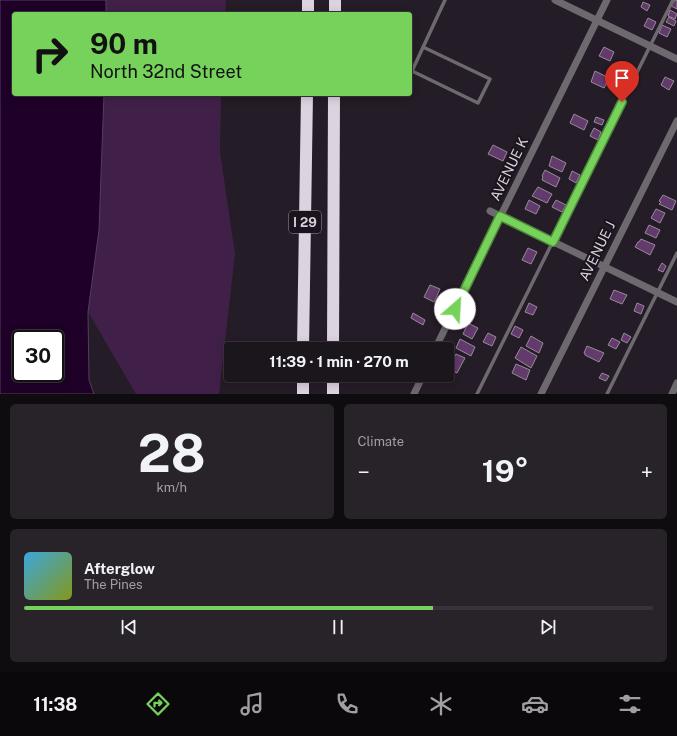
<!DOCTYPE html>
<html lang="en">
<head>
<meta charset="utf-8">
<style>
	:root { --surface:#1b151c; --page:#282229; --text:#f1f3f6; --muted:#a09fa3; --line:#39343b; --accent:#76d25a }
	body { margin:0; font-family:"Public Sans",sans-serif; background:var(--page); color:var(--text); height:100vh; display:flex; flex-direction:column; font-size:15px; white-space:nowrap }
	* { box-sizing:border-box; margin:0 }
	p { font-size:13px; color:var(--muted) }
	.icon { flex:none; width:22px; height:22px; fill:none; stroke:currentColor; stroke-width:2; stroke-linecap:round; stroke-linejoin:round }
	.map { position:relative; height:394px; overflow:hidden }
	.sheet { display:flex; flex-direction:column; gap:10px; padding:10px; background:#0f0c0f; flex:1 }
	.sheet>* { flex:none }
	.top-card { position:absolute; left:12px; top:12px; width:400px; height:84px; border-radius:4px; box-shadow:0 2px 10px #0003,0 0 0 1px var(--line); background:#76d25a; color:#111; overflow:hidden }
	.speed { position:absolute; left:12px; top:330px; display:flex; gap:8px; font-size:20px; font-weight:700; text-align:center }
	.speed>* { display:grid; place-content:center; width:52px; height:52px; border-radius:50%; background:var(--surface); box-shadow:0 2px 10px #0003,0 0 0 1px var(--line); line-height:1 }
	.speed .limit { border:2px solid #111; border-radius:6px; background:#fff; color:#111 }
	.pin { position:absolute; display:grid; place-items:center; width:34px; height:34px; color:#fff; margin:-41px -17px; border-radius:50% 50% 50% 0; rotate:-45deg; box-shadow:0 0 4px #0007 }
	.pin .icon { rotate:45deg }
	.me { position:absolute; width:44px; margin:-22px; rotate:26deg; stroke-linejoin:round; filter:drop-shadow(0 0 3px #0008) }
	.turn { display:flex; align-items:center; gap:14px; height:84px; padding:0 12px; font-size:18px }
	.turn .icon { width:52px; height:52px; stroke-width:2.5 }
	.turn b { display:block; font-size:28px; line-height:34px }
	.big { font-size:30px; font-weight:700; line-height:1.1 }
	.sheet .tile { flex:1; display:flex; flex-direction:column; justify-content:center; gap:6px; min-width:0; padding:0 14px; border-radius:6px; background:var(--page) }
	.sheet .dial { align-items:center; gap:0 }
	.dial b { font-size:52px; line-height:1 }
	.song { display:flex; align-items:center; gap:12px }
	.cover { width:48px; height:48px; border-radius:6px; background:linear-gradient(135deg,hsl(200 70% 55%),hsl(70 70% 35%)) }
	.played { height:4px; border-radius:2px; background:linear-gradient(90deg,var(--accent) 65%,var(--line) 65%) }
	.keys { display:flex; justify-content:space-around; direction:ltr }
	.heat { display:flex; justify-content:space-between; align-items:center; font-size:22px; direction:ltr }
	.sheet .tiles { flex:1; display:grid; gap:10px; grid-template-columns:1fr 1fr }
	.tile:last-child { grid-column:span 2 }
	.trip { position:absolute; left:224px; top:342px; width:230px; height:40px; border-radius:4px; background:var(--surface); box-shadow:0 2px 10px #0003,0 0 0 1px var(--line); font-weight:700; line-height:40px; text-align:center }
	.tabs { display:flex; height:64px; justify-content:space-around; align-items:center; background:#0b080b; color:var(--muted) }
	.tabs .icon { width:28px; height:28px }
	.tabs .on { color:var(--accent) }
	.tabs b { font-size:18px; color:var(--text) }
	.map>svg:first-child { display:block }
</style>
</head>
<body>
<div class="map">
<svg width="677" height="394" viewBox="0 0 677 394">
	<rect width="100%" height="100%" fill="#241c26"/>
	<g fill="#402049">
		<path d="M 106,0 L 226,0 L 225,14 L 106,14 Z"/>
		<path d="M 104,94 L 221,94 L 220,152 L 235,254 L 219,394 L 136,394 L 88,312 L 99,230 Z"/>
	</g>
	<path fill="#1f0028" stroke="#563e5c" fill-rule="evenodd" d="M 0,0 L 106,0 L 106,14 L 14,14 L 14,94 L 104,94 L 99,230 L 88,312 L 89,380 L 94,394 L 0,394 ZM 21,339 L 55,339 L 55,373 L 21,373 Z"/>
	<g fill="#623a6c" stroke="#968c99">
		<path d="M 675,0 L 677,0 L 677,9 L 671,6 Z"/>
		<path d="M 643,2 L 650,5 L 647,11 L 641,7 Z"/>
		<path d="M 670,10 L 677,14 L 675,19 L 668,16 Z"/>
		<path d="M 669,17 L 676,21 L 674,26 L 666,22 Z"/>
		<path d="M 648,18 L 656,22 L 652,30 L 644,26 Z"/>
		<path d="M 662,25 L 671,29 L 667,37 L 659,33 Z"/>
		<path d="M 604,47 L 614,52 L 610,61 L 599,56 Z"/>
		<path d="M 595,71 L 609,78 L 604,88 L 591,82 Z"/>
		<path d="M 665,77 L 674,81 L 669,90 L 661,85 Z"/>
		<path d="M 574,114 L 588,121 L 584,130 L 570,123 Z"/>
		<path d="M 596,117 L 604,120 L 602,125 L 594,122 Z"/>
		<path d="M 594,128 L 601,132 L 598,140 L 590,136 Z"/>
		<path d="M 493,145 L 507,152 L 503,161 L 488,154 Z"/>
		<path d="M 552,156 L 566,163 L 562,172 L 549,166 Z"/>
		<path d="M 545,170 L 560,178 L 556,187 L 542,180 L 543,177 L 542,176 Z"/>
		<path d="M 572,171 L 580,175 L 576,183 L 569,179 Z"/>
		<path d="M 538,187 L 552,194 L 547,203 L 532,196 Z"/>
		<path d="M 663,195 L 676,201 L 672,210 L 659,204 L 661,202 L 659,201 Z"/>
		<path d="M 529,200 L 540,206 L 536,214 L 525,209 Z"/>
		<path d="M 556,200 L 566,205 L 562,212 L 552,207 Z"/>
		<path d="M 656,209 L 665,213 L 660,223 L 651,218 Z"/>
		<path d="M 649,225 L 660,230 L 656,238 L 645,233 Z"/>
		<path d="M 641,239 L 655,245 L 650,255 L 635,247 L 638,242 L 639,242 Z"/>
		<path d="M 528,248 L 537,252 L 531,264 L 522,260 Z"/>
		<path d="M 662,263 L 666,266 L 663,272 L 658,270 Z"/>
		<path d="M 430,285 L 440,289 L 434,302 L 424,297 Z"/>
		<path d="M 614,290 L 627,295 L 622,304 L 610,299 Z"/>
		<path d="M 529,303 L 537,307 L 533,315 L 525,312 Z"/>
		<path d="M 637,303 L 644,306 L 641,314 L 634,311 Z"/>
		<path d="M 413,313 L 425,320 L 423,325 L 411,318 Z"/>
		<path d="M 468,323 L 478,328 L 472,339 L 463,334 Z"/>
		<path d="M 515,326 L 523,330 L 519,338 L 511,334 Z"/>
		<path d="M 488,333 L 496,337 L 492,346 L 483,342 Z"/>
		<path d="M 624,333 L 631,337 L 627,343 L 621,340 Z"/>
		<path d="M 531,336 L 543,343 L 539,353 L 526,346 Z"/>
		<path d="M 612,338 L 620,342 L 616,349 L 608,345 Z"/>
		<path d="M 460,339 L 475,347 L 471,356 L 456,348 Z"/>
		<path d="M 587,346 L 604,353 L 599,362 L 585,355 L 585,353 L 584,353 Z"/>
		<path d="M 521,347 L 537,356 L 531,368 L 515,358 Z"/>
		<path d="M 456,354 L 465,358 L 457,373 L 447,368 Z"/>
		<path d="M 516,364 L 530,370 L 526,380 L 512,373 Z"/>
		<path d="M 602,373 L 609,376 L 606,381 L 599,378 Z"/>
	</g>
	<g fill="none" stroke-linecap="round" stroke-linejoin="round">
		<g stroke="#6e696f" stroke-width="3.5">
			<path d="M 423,47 L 490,79 L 478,103 L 412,71 L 445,0"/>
			<path d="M 477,394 L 673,0"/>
			<path d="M 607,394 L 677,253"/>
		</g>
		<g stroke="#6e696f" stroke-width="7">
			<path d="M 555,0 L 677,59"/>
			<path d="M 490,211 L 677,302"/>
			<path d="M 435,349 L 607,0"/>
			<path d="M 414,394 L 423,375"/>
			<path d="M 541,394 L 677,121"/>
			<path d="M 672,394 L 677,383"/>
		</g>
		<g stroke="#ddd2e0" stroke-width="12">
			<path d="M 308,14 L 308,0"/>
			<path d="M 335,14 L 335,0"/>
			<path d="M 303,349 L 307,94"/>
			<path d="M 333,349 L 334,94"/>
			<path d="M 303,394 L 303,375"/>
			<path d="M 333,394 L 333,375"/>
		</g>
	</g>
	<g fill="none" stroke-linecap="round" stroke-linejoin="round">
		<defs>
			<path id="route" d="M 455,309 L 500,216 L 553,242 L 622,102"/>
		</defs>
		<use href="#route" stroke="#4d883a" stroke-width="10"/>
		<use href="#route" stroke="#76d25a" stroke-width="7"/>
	</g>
	<g text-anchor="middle" stroke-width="4" stroke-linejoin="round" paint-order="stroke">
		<rect fill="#1b131d" stroke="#9d979f" stroke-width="1" x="289" y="211" width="32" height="22" rx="3"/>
		<g font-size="13" font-weight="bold" fill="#d5d0d7">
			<text x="305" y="227">I 29</text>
		</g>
		<g font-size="14" fill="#d5d0d7" stroke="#1b131d">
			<text transform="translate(509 169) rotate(-64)" y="5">AVENUE K</text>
			<text transform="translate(597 251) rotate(-64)" y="5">AVENUE J</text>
		</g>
	</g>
</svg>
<div class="speed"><div class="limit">30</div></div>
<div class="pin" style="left:622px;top:102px;background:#d93025"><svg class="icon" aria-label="arrive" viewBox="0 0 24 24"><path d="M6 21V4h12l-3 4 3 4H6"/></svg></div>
<svg class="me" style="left:455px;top:309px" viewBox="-20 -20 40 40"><circle r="19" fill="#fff"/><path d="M0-13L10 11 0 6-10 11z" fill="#76d25a"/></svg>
<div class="trip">11:39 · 1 min · 270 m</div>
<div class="top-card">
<div class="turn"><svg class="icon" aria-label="right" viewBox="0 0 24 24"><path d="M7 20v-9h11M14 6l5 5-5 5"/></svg><div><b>90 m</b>North 32nd Street</div></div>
</div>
</div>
<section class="sheet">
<div class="tiles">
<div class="tile dial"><b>28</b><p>km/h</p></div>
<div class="tile"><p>Climate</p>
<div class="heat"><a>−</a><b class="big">19°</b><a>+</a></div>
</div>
<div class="tile">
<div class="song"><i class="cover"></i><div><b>Afterglow</b><p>The Pines</p></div></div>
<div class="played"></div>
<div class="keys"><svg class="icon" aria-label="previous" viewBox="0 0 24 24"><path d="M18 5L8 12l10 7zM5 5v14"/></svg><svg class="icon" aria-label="pause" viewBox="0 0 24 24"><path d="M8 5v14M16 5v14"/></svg><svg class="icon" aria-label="next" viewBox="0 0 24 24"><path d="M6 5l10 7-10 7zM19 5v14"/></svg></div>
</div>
</div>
</section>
<nav class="tabs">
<b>11:38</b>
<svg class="icon on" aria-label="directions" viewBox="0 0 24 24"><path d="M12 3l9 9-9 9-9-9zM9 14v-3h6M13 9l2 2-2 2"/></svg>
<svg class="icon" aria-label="music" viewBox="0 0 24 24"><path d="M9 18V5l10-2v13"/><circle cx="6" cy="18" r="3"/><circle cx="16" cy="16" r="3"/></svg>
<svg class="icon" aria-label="phone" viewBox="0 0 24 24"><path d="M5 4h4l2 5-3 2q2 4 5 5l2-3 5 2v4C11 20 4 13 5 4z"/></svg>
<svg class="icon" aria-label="climate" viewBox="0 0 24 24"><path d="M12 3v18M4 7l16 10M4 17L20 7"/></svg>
<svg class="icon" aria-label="car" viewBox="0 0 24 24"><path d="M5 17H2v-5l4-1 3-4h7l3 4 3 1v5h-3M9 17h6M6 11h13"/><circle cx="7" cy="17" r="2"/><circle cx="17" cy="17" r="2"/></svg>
<svg class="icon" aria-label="filters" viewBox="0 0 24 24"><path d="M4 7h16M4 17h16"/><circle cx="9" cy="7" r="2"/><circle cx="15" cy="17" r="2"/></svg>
</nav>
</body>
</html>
